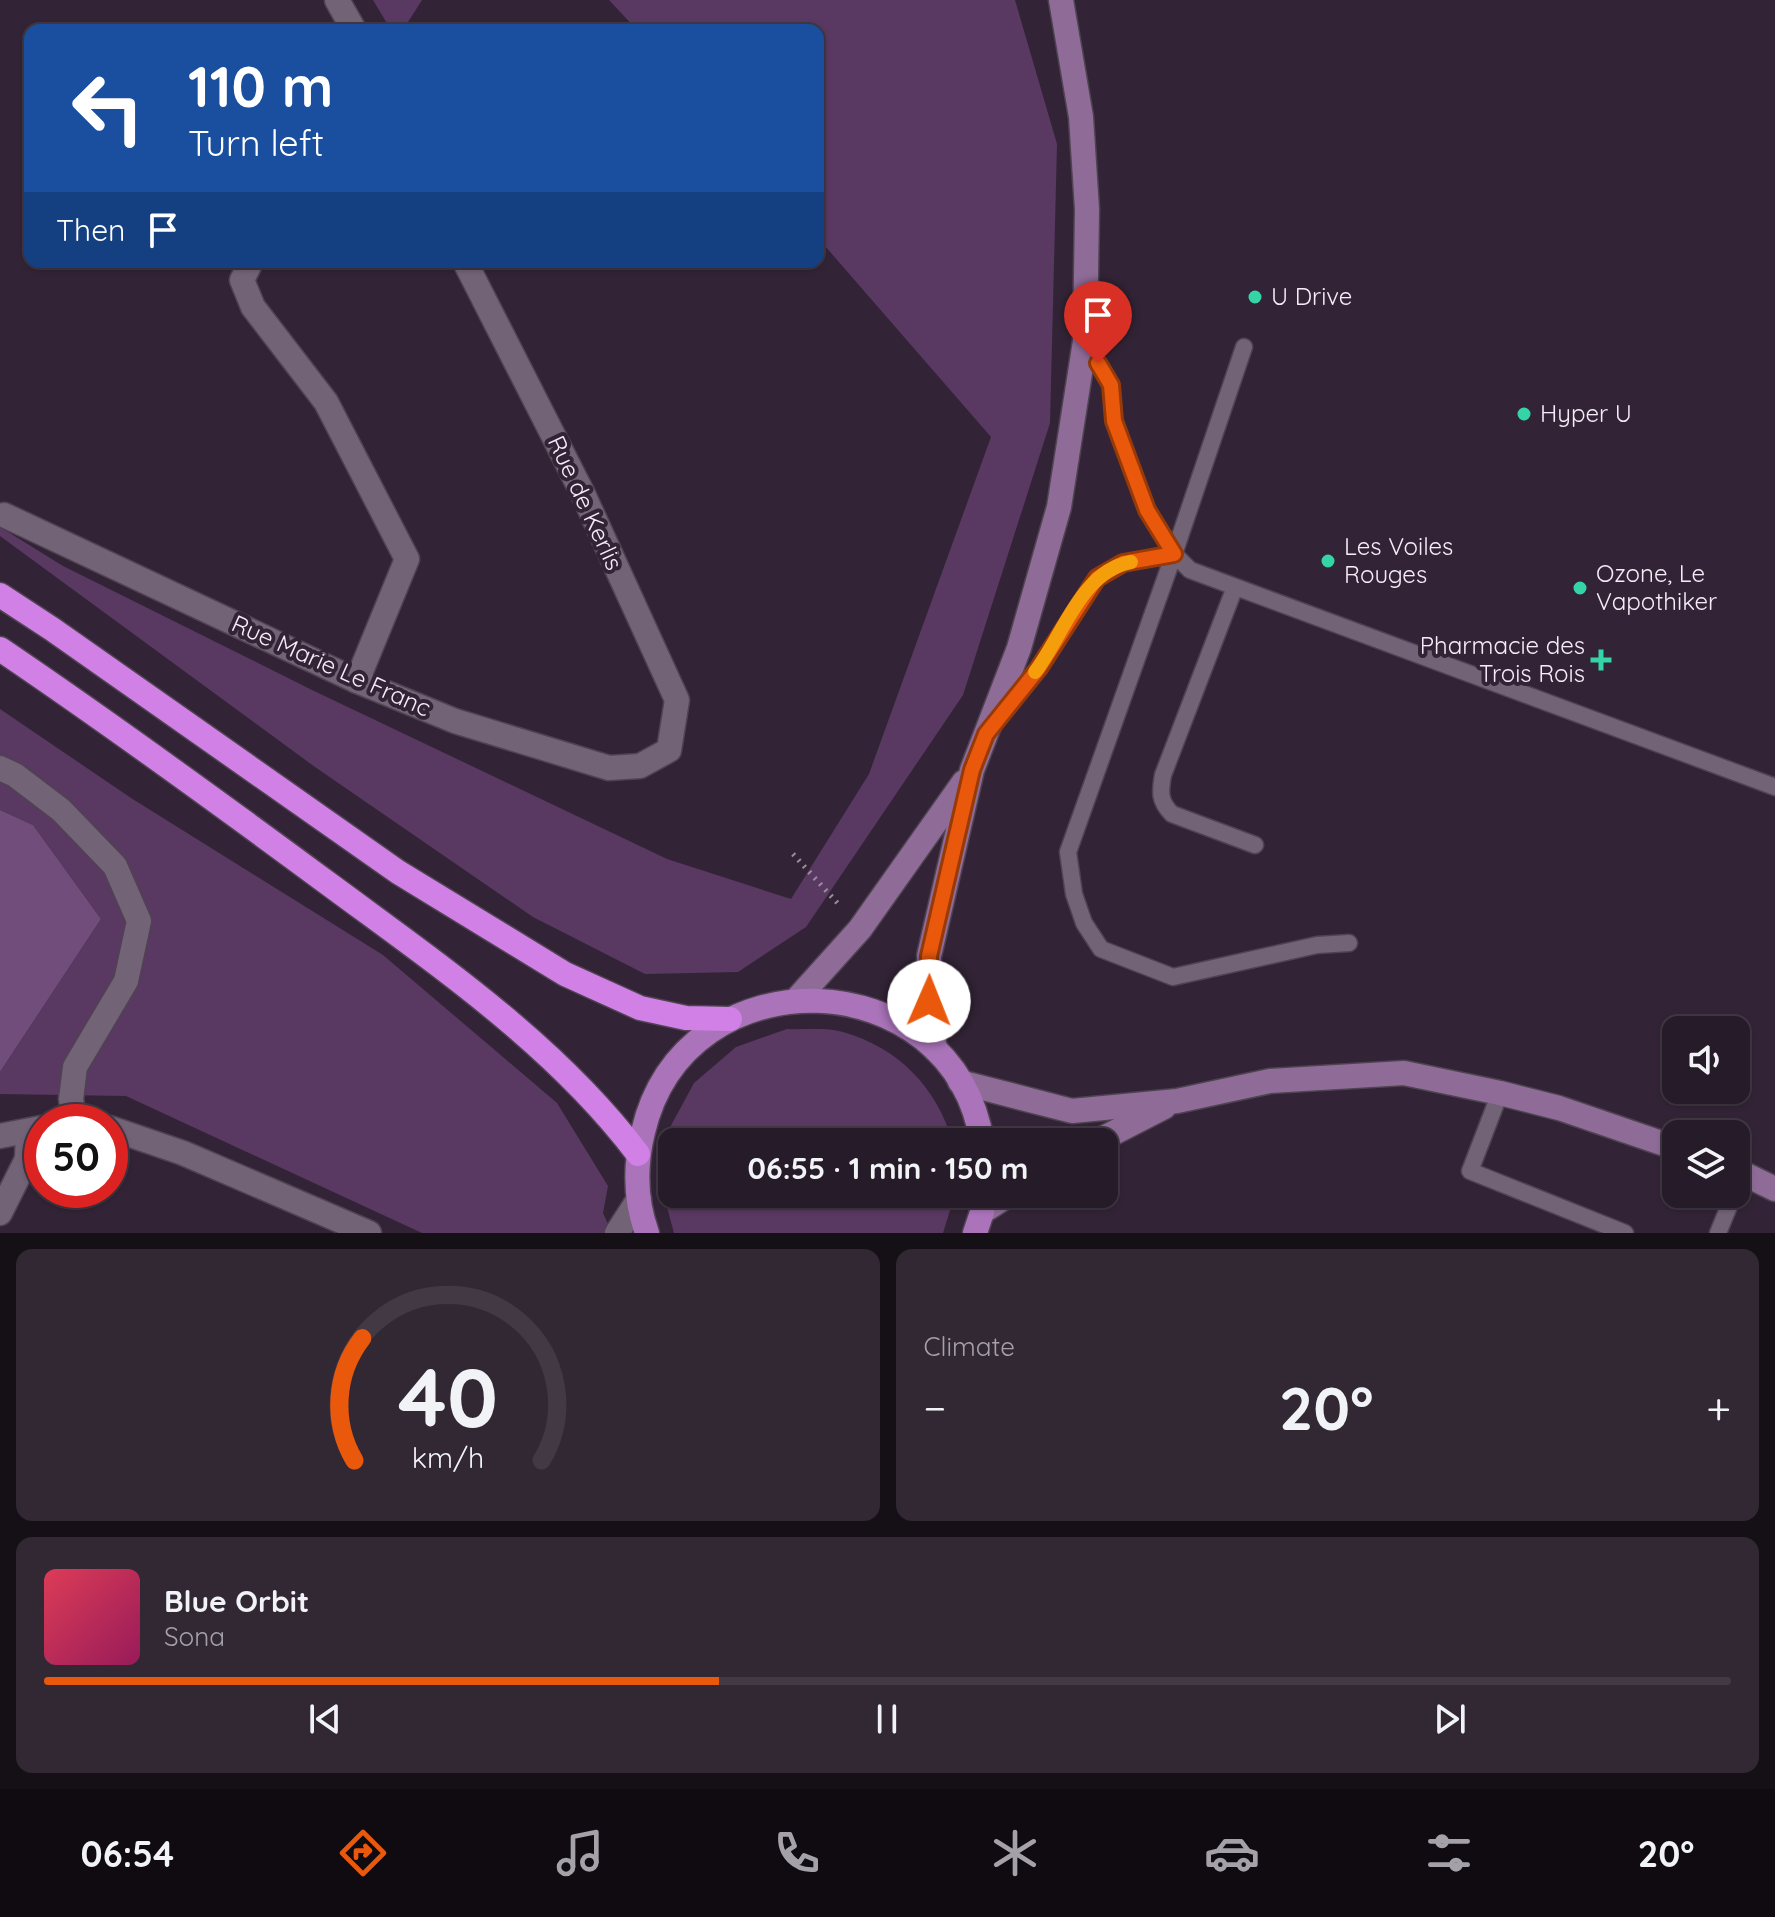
<!DOCTYPE html>
<html lang="en">
<head>
<meta charset="utf-8">
<style>
	:root { --surface:#261b28; --page:#322834; --text:#f1f3f6; --muted:#a4a1a8; --line:#423945; --accent:#ea580c }
	body { margin:0; font-family:Quicksand,sans-serif; background:var(--page); color:var(--text); height:100vh; display:flex; flex-direction:column; font-size:30px; white-space:nowrap }
	* { box-sizing:border-box; margin:0 }
	p { font-size:26px; color:var(--muted) }
	.icon { flex:none; width:44px; height:44px; fill:none; stroke:currentColor; stroke-width:2; stroke-linecap:round; stroke-linejoin:round }
	.map { position:relative; height:1233px; overflow:hidden }
	.details { display:flex; flex-direction:column; gap:16px; padding:16px; background:#150f16; flex:1 }
	.details>* { flex:none }
	.hud { position:absolute; left:24px; top:24px; width:800px; height:244px; border-radius:16px; box-shadow:0 2px 6px #0004,0 0 0 2px var(--line); background:#1a4fa0; color:#fff; overflow:hidden }
	.buttons { position:absolute; left:1662px; top:1016px; display:grid; gap:16px }
	.buttons a { display:grid; place-items:center; width:88px; height:88px; border-radius:16px; background:var(--surface); box-shadow:0 2px 6px #0004,0 0 0 2px var(--line); font-size:40px }
	.speed { position:absolute; left:24px; top:1104px; display:flex; gap:16px; font-size:40px; font-weight:700; text-align:center }
	.speed>* { display:grid; place-content:center; width:104px; height:104px; border-radius:50%; background:var(--surface); box-shadow:0 2px 6px #0004,0 0 0 2px var(--line); line-height:1 }
	.speed .limit { border:12px solid #d22; background:#fff; color:#111 }
	.pin { position:absolute; display:grid; place-items:center; width:68px; height:68px; color:#fff; margin:-82px -34px; border-radius:50% 50% 50% 0; rotate:-45deg; box-shadow:0 0 8px #0007 }
	.pin .icon { rotate:45deg }
	.me { position:absolute; width:88px; margin:-44px; rotate:1deg; stroke-linejoin:round; filter:drop-shadow(0 0 6px #0008) }
	.turn { display:flex; align-items:center; gap:28px; height:168px; padding:0 32px; font-size:36px }
	.turn .icon { width:104px; height:104px; stroke-width:2.5 }
	.turn b { display:block; font-size:56px; line-height:68px }
	.then { display:flex; align-items:center; height:76px; padding:0 32px; background:#0003; gap:16px; font-size:30px }
	.big { font-size:60px; font-weight:700; line-height:1.1 }
	.details .card { flex:1; display:flex; flex-direction:column; justify-content:center; gap:12px; min-width:0; padding:0 28px; border-radius:16px; background:var(--page) }
	.details .dial { align-items:center; gap:0 }
	.dial svg { height:208px; overflow:visible; fill:none; stroke:var(--line); stroke-width:7; stroke-linecap:round; text-anchor:middle }
	.dial text { fill:var(--text); stroke:none }
	.song { display:flex; align-items:center; gap:24px }
	.cover { width:96px; height:96px; border-radius:12px; background:linear-gradient(135deg,hsl(350 70% 55%),hsl(330 70% 35%)) }
	.played { height:8px; border-radius:4px; background:linear-gradient(90deg,var(--accent) 40%,var(--line) 40%) }
	.keys { display:flex; justify-content:space-around; direction:ltr }
	.heat { display:flex; justify-content:space-between; align-items:center; font-size:44px; direction:ltr }
	.details .tiles { flex:1; display:grid; gap:16px; grid-template-columns:1fr 1fr }
	.card:last-child { grid-column:span 2 }
	.trip { position:absolute; left:658px; top:1128px; width:460px; height:80px; border-radius:16px; background:var(--surface); box-shadow:0 2px 6px #0004,0 0 0 2px var(--line); font-weight:700; line-height:80px; text-align:center }
	.menu { display:flex; height:128px; justify-content:space-around; align-items:center; background:#0f0b10; color:var(--muted) }
	.menu .icon { width:56px; height:56px }
	.menu .on { color:var(--accent) }
	.menu b { font-size:36px; color:var(--text) }
	.map>svg:first-child { display:block }
</style>
</head>
<body>
<div class="map">
<svg width="1775" height="1233" viewBox="0 0 1775 1233">
	<rect width="100%" height="100%" fill="#322436"/>
	<g fill="#593962">
		<path d="M 373,0 L 422,0 L 403,30 L 391,30 Z"/>
		<path d="M 609,0 L 1015,0 L 1057,144 L 1050,423 L 963,695 L 806,927 L 738,972 L 645,974 L 533,917 L 315,767 L 0,536 L 0,527 L 63,566 L 312,690 L 667,859 L 791,899 L 869,774 L 991,437 L 818,238 L 818,30 L 637,30 Z"/>
		<path d="M 0,709 L 131,798 L 383,955 L 557,1103 L 608,1186 L 603,1213 L 612,1233 L 422,1233 L 126,1096 L 0,1094 L 0,1072 L 101,919 L 33,825 L 0,810 Z"/>
		<path d="M 787,1029 C 804,1030 827,1027 843,1032 C 899,1048 936,1087 953,1142 L 672,1142 L 672,1194 L 955,1194 L 943,1233 L 674,1233 L 661,1185 L 668,1131 L 694,1083 L 736,1047 Z"/>
	</g>
	<path fill="#704d7a" d="M 0,810 L 33,825 L 101,919 L 0,1072 Z"/>
	<g fill="none" stroke-linecap="round" stroke-linejoin="round">
		<defs>
			<g id="lane">
				<path d="M 1174,554 L 1244,347"/>
				<path d="M 1235,587 L 1163,775 C 1160,792 1159,801 1172,814 L 1255,845"/>
				<path d="M 999,717 L 1039,668 L 1097,578 L 1123,563 L 1174,554 L 1147,510 L 1114,421 L 1111,385 L 1085,341"/>
				<path d="M 1349,943 L 1317,945 L 1173,977 L 1101,949 L 1084,923 L 1074,894 L 1068,852 L 1174,554 L 1190,570 L 1775,787"/>
				<path d="M 1500,1093 L 1470,1171 L 1625,1233"/>
				<path d="M 1718,1233 L 1734,1194"/>
			</g>
			<g id="street">
				<path d="M 337,0 L 354,30"/>
				<path d="M 251,262 L 242,280 L 253,307 L 326,402 L 407,559 L 357,681"/>
				<path d="M 4,515 L 357,681 L 455,721 L 609,768 L 640,766 L 669,750 L 677,700 L 583,494 L 465,262"/>
				<path d="M 0,768 L 15,775 L 61,810 L 115,866 L 139,921 L 126,981 L 75,1067 L 71,1099 L 74,1120"/>
				<path d="M 110,1128 L 183,1153 L 369,1233"/>
				<path d="M 0,1136 L 41,1128"/>
				<path d="M 0,1213 L 27,1159 L 28,1131"/>
				<path d="M 617,1233 L 639,1199"/>
			</g>
			<g id="secondary">
				<path d="M 797,999 L 860,929 L 964,782"/>
				<path d="M 935,1049 L 929,1001 L 929,956 L 972,770 L 1019,648 L 1059,507 L 1085,341 L 1087,209 L 1081,117 L 1061,0"/>
				<path d="M 960,1082 L 1072,1111 L 1177,1101 L 1270,1081 L 1404,1073 L 1500,1093 L 1559,1108 L 1676,1148"/>
				<path d="M 1096,1142 L 1164,1107"/>
				<path d="M 1736,1170 L 1775,1189"/>
				<path d="M 982,1212 L 1010,1194"/>
			</g>
			<g id="primary">
				<path d="M 647,1233 C 635,1200 635,1165 643,1132 C 685,951 953,960 982,1142"/>
				<path d="M 975,1233 L 982,1212 L 983,1194"/>
			</g>
			<g id="highway">
				<path d="M 0,595 L 52,629 L 398,872 L 565,974 L 640,1008 L 686,1018 L 730,1019"/>
				<path d="M 0,649 C 114,726 226,808 337,890 C 444,969 557,1047 638,1154"/>
			</g>
		</defs>
		<use href="#lane" stroke="#4f4352" stroke-width="19"/>
		<use href="#street" stroke="#4f4352" stroke-width="27"/>
		<use href="#secondary" stroke="#4f4352" stroke-width="27"/>
		<use href="#primary" stroke="#4f4352" stroke-width="27"/>
		<use href="#highway" stroke="#4f4352" stroke-width="27"/>
		<path stroke="#998d9c" stroke-width="5" stroke-dasharray="2 6" stroke-linecap="butt" d="M 793,854 L 841,907"/>
		<use href="#lane" stroke="#736377" stroke-width="16"/>
		<use href="#street" stroke="#736377" stroke-width="24"/>
		<use href="#secondary" stroke="#8f6c98" stroke-width="24"/>
		<use href="#primary" stroke="#ab74ba" stroke-width="24"/>
		<use href="#highway" stroke="#d180e6" stroke-width="24"/>
	</g>
	<g fill="none" stroke-linecap="round" stroke-linejoin="round">
		<defs>
			<path id="route" d="M 929,1001 L 929,956 L 972,770 L 986,734 L 1039,668 L 1097,578 L 1123,563 L 1174,554 L 1147,510 L 1114,421 L 1111,385 L 1098,363"/>
		</defs>
		<use href="#route" stroke="#983908" stroke-width="20"/>
		<use href="#route" stroke="#ea580c" stroke-width="14"/>
		<path stroke="#f59e0b" stroke-width="14" d="M 1035,672 C 1063,636 1081,571 1131,562"/>
	</g>
	<g fill="#34d4a7" stroke="#322436" stroke-width="3">
		<circle cx="1255" cy="297" r="8"/>
		<circle cx="1524" cy="414" r="8"/>
		<circle cx="1328" cy="561" r="8"/>
		<circle cx="1580" cy="588" r="8"/>
		<path d="M1597 648h8v8h8v8h-8v8h-8v-8h-8v-8h8z"/>
	</g>
	<g text-anchor="middle" stroke-width="8" stroke-linejoin="round" paint-order="stroke">
		<g font-size="24" fill="#f5ecf8" stroke="#322436" text-anchor="start">
			<text x="1271" y="305">U Drive</text>
			<text x="1540" y="422">Hyper U</text>
			<text x="1344" y="555">Les Voiles<tspan x="1344" dy="28">Rouges</tspan></text>
			<text x="1596" y="582">Ozone, Le<tspan x="1596" dy="28">Vapothiker</tspan></text>
			<text x="1585" y="654" text-anchor="end">Pharmacie des<tspan x="1585" dy="28">Trois Rois</tspan></text>
		</g>
		<g font-size="24" fill="#f5ecf8" stroke="#322436">
			<text transform="translate(585 503) rotate(65)" y="8">Rue de Kerlis</text>
			<text transform="translate(331 666) rotate(24)" y="8">Rue Marie Le Franc</text>
		</g>
	</g>
</svg>
<div class="buttons">
<a><svg class="icon" aria-label="sound" viewBox="0 0 24 24"><path d="M4 9h4l5-4v14l-5-4H4zM17 9q2 3 0 6"/></svg></a>
<a><svg class="icon" aria-label="layers" viewBox="0 0 24 24"><path d="M12 4l9 5-9 5-9-5zM3 14l9 5 9-5"/></svg></a>
</div>
<div class="speed"><div class="limit">50</div></div>
<div class="pin" style="left:1098px;top:363px;background:#d93025"><svg class="icon" aria-label="arrive" viewBox="0 0 24 24"><path d="M6 21V4h12l-3 4 3 4H6"/></svg></div>
<svg class="me" style="left:929px;top:1001px" viewBox="-20 -20 40 40"><circle r="19" fill="#fff"/><path d="M0-13L10 11 0 6-10 11z" fill="#ea580c"/></svg>
<div class="trip">06:55 · 1 min · 150 m</div>
<div class="hud">
<div class="turn"><svg class="icon" aria-label="left" viewBox="0 0 24 24"><path d="M17 20v-9H6M10 6l-5 5 5 5"/></svg><div><b>110 m</b>Turn left</div></div>
<div class="then">Then<svg class="icon" aria-label="arrive" viewBox="0 0 24 24"><path d="M6 21V4h12l-3 4 3 4H6"/></svg></div>
</div>
</div>
<section class="details">
<div class="tiles">
<div class="card dial"><svg viewBox="0 0 100 80">
<path d="M14 69A42 42 0 1 1 86 69"/>
<path d="M14 69A42 42 0 0 1 17 22" stroke="#ea580c"/>
<text x="50" y="56" font-size="32" font-weight="700">40</text>
<text x="50" y="72" font-size="11">km/h</text>
</svg></div>
<div class="card"><p>Climate</p>
<div class="heat"><a>−</a><b class="big">20°</b><a>+</a></div>
</div>
<div class="card">
<div class="song"><i class="cover"></i><div><b>Blue Orbit</b><p>Sona</p></div></div>
<div class="played"></div>
<div class="keys"><svg class="icon" aria-label="previous" viewBox="0 0 24 24"><path d="M18 5L8 12l10 7zM5 5v14"/></svg><svg class="icon" aria-label="pause" viewBox="0 0 24 24"><path d="M8 5v14M16 5v14"/></svg><svg class="icon" aria-label="next" viewBox="0 0 24 24"><path d="M6 5l10 7-10 7zM19 5v14"/></svg></div>
</div>
</div>
</section>
<nav class="menu">
<b>06:54</b>
<svg class="icon on" aria-label="directions" viewBox="0 0 24 24"><path d="M12 3l9 9-9 9-9-9zM9 14v-3h6M13 9l2 2-2 2"/></svg>
<svg class="icon" aria-label="music" viewBox="0 0 24 24"><path d="M9 18V5l10-2v13"/><circle cx="6" cy="18" r="3"/><circle cx="16" cy="16" r="3"/></svg>
<svg class="icon" aria-label="phone" viewBox="0 0 24 24"><path d="M5 4h4l2 5-3 2q2 4 5 5l2-3 5 2v4C11 20 4 13 5 4z"/></svg>
<svg class="icon" aria-label="climate" viewBox="0 0 24 24"><path d="M12 3v18M4 7l16 10M4 17L20 7"/></svg>
<svg class="icon" aria-label="car" viewBox="0 0 24 24"><path d="M5 17H2v-5l4-1 3-4h7l3 4 3 1v5h-3M9 17h6M6 11h13"/><circle cx="7" cy="17" r="2"/><circle cx="17" cy="17" r="2"/></svg>
<svg class="icon" aria-label="filters" viewBox="0 0 24 24"><path d="M4 7h16M4 17h16"/><circle cx="9" cy="7" r="2"/><circle cx="15" cy="17" r="2"/></svg>
<b>20°</b>
</nav>
</body>
</html>
